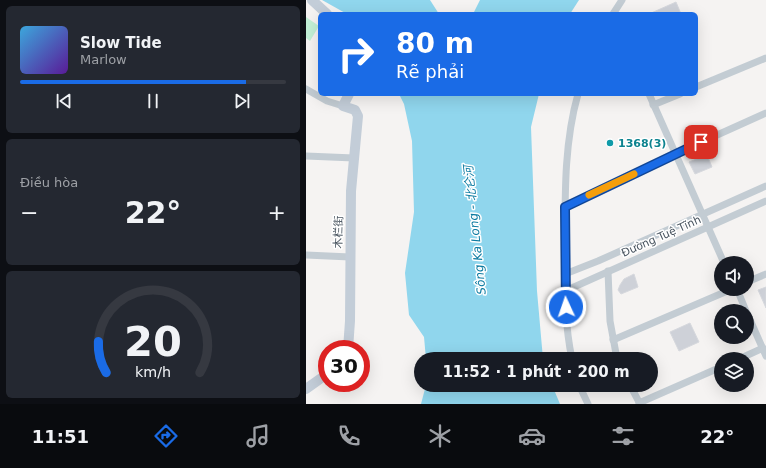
<!DOCTYPE html>
<html lang="vi">
<head>
<meta charset="utf-8">
<style>
	:root { --surface:#171b24; --page:#242831; --text:#f1f3f6; --muted:#9ea1a6; --line:#363941; --accent:#1a6be6 }
	body { margin:0; font-family:"DejaVu Sans","Noto Sans SC",sans-serif; background:var(--page); color:var(--text); height:100vh; display:flex; flex-direction:column; font-size:15px; white-space:nowrap }
	* { box-sizing:border-box; margin:0 }
	p { font-size:13px; color:var(--muted) }
	.icon { flex:none; width:22px; height:22px; fill:none; stroke:currentColor; stroke-width:2; stroke-linecap:round; stroke-linejoin:round }
	.map { position:relative; flex:1; overflow:hidden }
	.details { display:flex; flex-direction:column; gap:6px; padding:6px; background:#0d0f14; width:306px }
	.details>* { flex:none }
	.guide { position:absolute; left:12px; top:12px; width:380px; height:84px; border-radius:6px; box-shadow:0 4px 16px #0002; background:#1a6be6; color:#fff; overflow:hidden }
	.buttons { position:absolute; left:408px; top:256px; display:grid; gap:8px }
	.buttons a { display:grid; place-items:center; width:40px; height:40px; border-radius:50%; background:var(--surface); box-shadow:0 4px 16px #0002; font-size:20px }
	.speed { position:absolute; left:12px; top:340px; display:flex; gap:8px; font-size:20px; font-weight:700; text-align:center }
	.speed>* { display:grid; place-content:center; width:52px; height:52px; border-radius:50%; background:var(--surface); box-shadow:0 4px 16px #0002; line-height:1 }
	.speed .limit { border:6px solid #d22; background:#fff; color:#111 }
	.pin { position:absolute; display:grid; place-items:center; width:34px; height:34px; color:#fff; margin:-17px; border-radius:8px; box-shadow:0 2px 6px #0006 }
	.me { position:absolute; width:44px; margin:-22px; rotate:357deg; stroke-linejoin:round; filter:drop-shadow(0 0 3px #0008) }
	.turn { display:flex; align-items:center; gap:14px; height:84px; padding:0 12px; font-size:18px }
	.turn .icon { width:52px; height:52px; stroke-width:2.5 }
	.turn b { display:block; font-size:28px; line-height:34px }
	.big { font-size:30px; font-weight:700; line-height:1.1 }
	.details .tile { flex:1; display:flex; flex-direction:column; justify-content:center; gap:6px; min-width:0; padding:0 14px; border-radius:6px; background:var(--page) }
	.details .dial { align-items:center; gap:0 }
	.dial svg { height:104px; overflow:visible; fill:none; stroke:var(--line); stroke-width:7; stroke-linecap:round; text-anchor:middle }
	.dial text { fill:var(--text); stroke:none }
	.song { display:flex; align-items:center; gap:12px }
	.cover { width:48px; height:48px; border-radius:6px; background:linear-gradient(135deg,hsl(200 70% 55%),hsl(270 70% 35%)) }
	.played { height:4px; border-radius:2px; background:linear-gradient(90deg,var(--accent) 85%,var(--line) 85%) }
	.keys { display:flex; justify-content:space-around; direction:ltr }
	.heat { display:flex; justify-content:space-between; align-items:center; font-size:22px; direction:ltr }
	.trip { position:absolute; left:108px; top:352px; width:244px; height:40px; border-radius:20px; background:var(--surface); box-shadow:0 4px 16px #0002; font-weight:700; line-height:40px; text-align:center }
	.menu { display:flex; height:64px; justify-content:space-around; align-items:center; background:#090b0e; color:var(--muted) }
	.menu .icon { width:28px; height:28px }
	.menu .active { color:var(--accent) }
	.menu b { font-size:18px; color:var(--text) }
	main { display:flex; flex:1; min-height:0 }
	.map>svg:first-child { display:block }
</style>
</head>
<body>
<main>
<section class="details">
<div class="tile">
<div class="song"><i class="cover"></i><div><b>Slow Tide</b><p>Marlow</p></div></div>
<div class="played"></div>
<div class="keys"><svg class="icon" aria-label="previous" viewBox="0 0 24 24"><path d="M18 5L8 12l10 7zM5 5v14"/></svg><svg class="icon" aria-label="pause" viewBox="0 0 24 24"><path d="M8 5v14M16 5v14"/></svg><svg class="icon" aria-label="next" viewBox="0 0 24 24"><path d="M6 5l10 7-10 7zM19 5v14"/></svg></div>
</div>
<div class="tile"><p>Điều hòa</p>
<div class="heat"><a>−</a><b class="big">22°</b><a>+</a></div>
</div>
<div class="tile dial"><svg viewBox="0 0 100 80">
<path d="M14 69A42 42 0 1 1 86 69"/>
<path d="M14 69A42 42 0 0 1 8 45" stroke="#1a6be6"/>
<text x="50" y="56" font-size="32" font-weight="700">20</text>
<text x="50" y="72" font-size="11">km/h</text>
</svg></div>
</section>
<div class="map">
<svg width="460" height="404" viewBox="0 0 460 404">
	<rect width="100%" height="100%" fill="#f5f3f2"/>
	<path fill="#c2f0d6" d="M 0,17 L 13,26 L 4,41 L 0,38 Z"/>
	<g fill="#90d6ed">
		<path d="M 16,0 L 124,0 L 133,14 L 41,14 Z"/>
		<path d="M 174,0 L 273,0 L 264,14 L 167,14 Z"/>
		<path d="M 93,94 L 233,94 L 225,127 L 231,291 L 237,359 L 120,359 L 118,337 L 103,315 L 99,273 L 108,212 L 106,141 L 98,104 Z"/>
		<path d="M 120,385 L 246,385 L 254,404 L 115,404 Z"/>
	</g>
	<g fill="#ced1d8" stroke="#d6d8dd">
		<path d="M 370,2 L 375,14 L 343,14 Z"/>
		<path d="M 401,155 L 406,167 L 389,174 L 383,162 Z"/>
		<path d="M 328,274 L 332,287 L 315,294 L 312,290 L 314,285 L 318,279 Z"/>
		<path d="M 460,287 L 460,308 L 452,290 Z"/>
		<path d="M 384,323 L 393,342 L 373,351 L 364,332 Z"/>
	</g>
	<g fill="none" stroke-linecap="round" stroke-linejoin="round">
		<g stroke="#c3ccd3" stroke-width="7">
			<path d="M 307,14 L 316,0"/>
			<path d="M 390,87 L 460,58"/>
			<path d="M 0,89 L 21,101 L 37,106"/>
			<path d="M 343,94 L 418,263"/>
			<path d="M 347,105 L 374,94"/>
			<path d="M 0,156 L 48,158"/>
			<path d="M 259,207 L 369,154 L 460,113"/>
			<path d="M 0,255 L 44,257"/>
			<path d="M 302,271 L 304,321 L 311,359"/>
			<path d="M 259,274 L 292,261 L 460,186"/>
			<path d="M 441,282 L 460,274"/>
			<path d="M 431,289 L 440,311"/>
			<path d="M 259,291 L 460,201"/>
			<path d="M 441,313 L 460,356"/>
			<path d="M 307,340 L 426,289"/>
			<path d="M 266,359 C 258,322 259,284 259,246 C 259,196 258,143 272,94"/>
			<path d="M 433,359 L 457,348"/>
			<path d="M 273,385 L 282,404"/>
			<path d="M 324,385 L 334,404"/>
			<path d="M 333,403 L 415,367"/>
		</g>
		<g stroke="#c3cdd8" stroke-width="10">
			<path d="M 6,0 L 21,14"/>
			<path d="M 42,349 L 44,321 L 45,191 L 52,116 L 49,110 L 37,106 L 43,94"/>
			<path d="M 0,389 L 21,374"/>
		</g>
	</g>
	<g fill="none" stroke-linecap="round" stroke-linejoin="round">
		<defs>
			<path id="route" d="M 260,307 L 259,207 L 395,142"/>
		</defs>
		<use href="#route" stroke="#114696" stroke-width="10"/>
		<use href="#route" stroke="#1a6be6" stroke-width="7"/>
		<path stroke="#f59e0b" stroke-width="7" d="M 283,195 L 328,174"/>
	</g>
	<circle fill="#0f9aa8" stroke="#fff" stroke-width="1.5" cx="304" cy="143" r="4"/>
	<g text-anchor="middle" stroke-width="3" stroke-linejoin="round" paint-order="stroke">
		<g font-size="11" font-weight="bold" fill="#0d838f" stroke="#fff" text-anchor="start">
			<text x="312" y="147">1368(3)</text>
		</g>
		<g font-size="11" fill="#4a5560" stroke="#fff">
			<text transform="translate(32 232) rotate(-88)" y="4">木栏街</text>
			<text transform="translate(355 236) rotate(-24)" y="4">Đường Tuệ Tĩnh</text>
		</g>
		<g font-size="12" font-style="italic" fill="#0c7ba1" stroke="#fff">
			<text transform="translate(169 230) rotate(-96)" y="4">Sông Ka Long - 北仑河</text>
		</g>
	</g>
</svg>
<div class="buttons">
<a><svg class="icon" aria-label="sound" viewBox="0 0 24 24"><path d="M4 9h4l5-4v14l-5-4H4zM17 9q2 3 0 6"/></svg></a>
<a><svg class="icon" aria-label="search" viewBox="0 0 24 24"><circle cx="10" cy="10" r="6"/><path d="M15 15l6 6"/></svg></a>
<a><svg class="icon" aria-label="layers" viewBox="0 0 24 24"><path d="M12 4l9 5-9 5-9-5zM3 14l9 5 9-5"/></svg></a>
</div>
<div class="speed"><div class="limit">30</div></div>
<div class="pin" style="left:395px;top:142px;background:#d93025"><svg class="icon" aria-label="arrive" viewBox="0 0 24 24"><path d="M6 21V4h12l-3 4 3 4H6"/></svg></div>
<svg class="me" style="left:260px;top:307px" viewBox="-20 -20 40 40"><circle r="17" fill="#1a6be6" stroke="#fff" stroke-width="3"/><path d="M0-11L8 9 0 5-8 9z" fill="#fff"/></svg>
<div class="trip">11:52 · 1 phút · 200 m</div>
<div class="guide">
<div class="turn"><svg class="icon" aria-label="right" viewBox="0 0 24 24"><path d="M7 20v-9h11M14 6l5 5-5 5"/></svg><div><b>80 m</b>Rẽ phải</div></div>
</div>
</div>
</main>
<nav class="menu">
<b>11:51</b>
<svg class="icon active" aria-label="directions" viewBox="0 0 24 24"><path d="M12 3l9 9-9 9-9-9zM9 14v-3h6M13 9l2 2-2 2"/></svg>
<svg class="icon" aria-label="music" viewBox="0 0 24 24"><path d="M9 18V5l10-2v13"/><circle cx="6" cy="18" r="3"/><circle cx="16" cy="16" r="3"/></svg>
<svg class="icon" aria-label="phone" viewBox="0 0 24 24"><path d="M5 4h4l2 5-3 2q2 4 5 5l2-3 5 2v4C11 20 4 13 5 4z"/></svg>
<svg class="icon" aria-label="climate" viewBox="0 0 24 24"><path d="M12 3v18M4 7l16 10M4 17L20 7"/></svg>
<svg class="icon" aria-label="car" viewBox="0 0 24 24"><path d="M5 17H2v-5l4-1 3-4h7l3 4 3 1v5h-3M9 17h6M6 11h13"/><circle cx="7" cy="17" r="2"/><circle cx="17" cy="17" r="2"/></svg>
<svg class="icon" aria-label="filters" viewBox="0 0 24 24"><path d="M4 7h16M4 17h16"/><circle cx="9" cy="7" r="2"/><circle cx="15" cy="17" r="2"/></svg>
<b>22°</b>
</nav>
</body>
</html>
